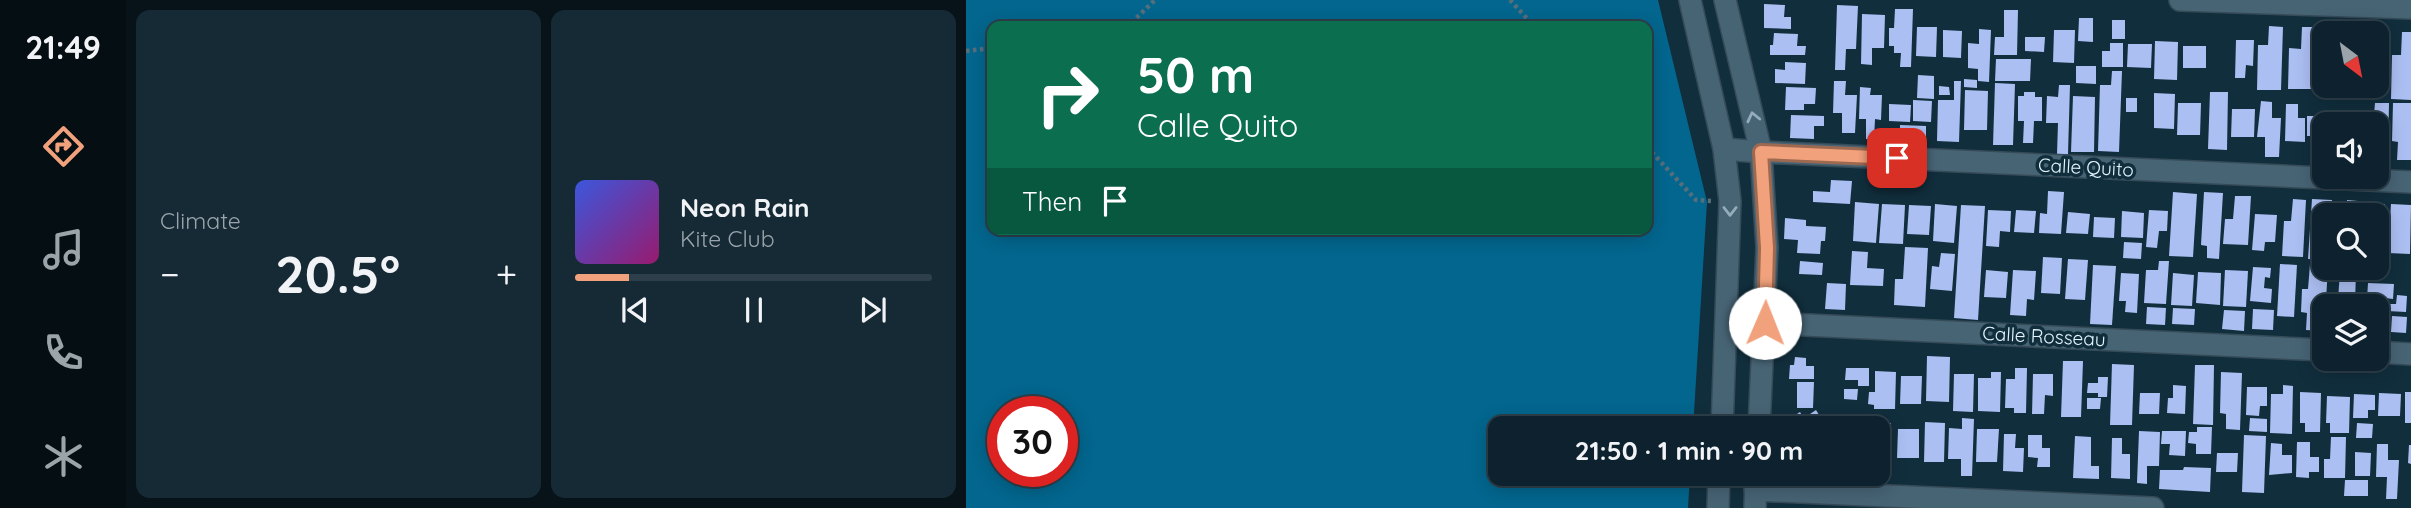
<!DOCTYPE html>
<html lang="en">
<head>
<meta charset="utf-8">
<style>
	:root { --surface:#0d222e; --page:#162a36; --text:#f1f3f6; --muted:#9aa4aa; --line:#2d3f4a; --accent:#f1a17b }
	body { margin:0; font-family:Quicksand,sans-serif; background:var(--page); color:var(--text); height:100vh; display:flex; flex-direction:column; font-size:26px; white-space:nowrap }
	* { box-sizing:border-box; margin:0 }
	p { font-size:23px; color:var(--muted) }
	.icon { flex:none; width:38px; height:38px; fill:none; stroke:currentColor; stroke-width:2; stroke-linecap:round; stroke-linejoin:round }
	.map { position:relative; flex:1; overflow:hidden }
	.side { display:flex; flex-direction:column; gap:10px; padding:10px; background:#071319; width:840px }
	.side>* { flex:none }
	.banner { position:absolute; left:21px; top:21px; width:665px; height:214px; border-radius:14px; box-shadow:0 4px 18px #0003,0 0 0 2px var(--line); background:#0b6e4f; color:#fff; overflow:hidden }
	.needle { width:46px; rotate:148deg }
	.buttons { position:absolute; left:1346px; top:21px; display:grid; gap:14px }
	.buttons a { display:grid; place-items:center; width:77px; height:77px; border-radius:14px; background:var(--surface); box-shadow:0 4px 18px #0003,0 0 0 2px var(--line); font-size:35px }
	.speed { position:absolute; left:21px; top:396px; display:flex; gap:14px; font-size:35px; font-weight:700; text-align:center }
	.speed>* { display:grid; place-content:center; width:91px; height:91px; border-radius:50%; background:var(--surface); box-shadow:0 4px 18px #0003,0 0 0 2px var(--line); line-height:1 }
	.speed .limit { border:10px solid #d22; background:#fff; color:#111 }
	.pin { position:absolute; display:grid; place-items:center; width:60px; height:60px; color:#fff; margin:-30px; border-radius:14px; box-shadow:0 4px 10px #0006 }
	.me { position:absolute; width:77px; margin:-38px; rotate:1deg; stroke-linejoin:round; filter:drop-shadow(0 0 5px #0008) }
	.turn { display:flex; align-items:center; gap:24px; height:147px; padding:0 35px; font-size:32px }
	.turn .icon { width:91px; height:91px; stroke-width:2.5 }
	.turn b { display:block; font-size:49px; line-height:60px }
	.then { display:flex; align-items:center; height:66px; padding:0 35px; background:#0003; gap:14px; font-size:26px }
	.big { font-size:52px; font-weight:700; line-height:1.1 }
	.side .card { flex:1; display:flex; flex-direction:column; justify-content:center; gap:10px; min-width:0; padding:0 24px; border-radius:14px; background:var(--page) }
	.song { display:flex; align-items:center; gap:21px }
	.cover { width:84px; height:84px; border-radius:10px; background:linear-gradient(135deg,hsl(230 70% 55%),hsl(320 70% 35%)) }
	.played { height:7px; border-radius:4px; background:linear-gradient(90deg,var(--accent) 15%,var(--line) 15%) }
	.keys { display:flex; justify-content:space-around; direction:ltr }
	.heat { display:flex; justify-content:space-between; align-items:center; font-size:38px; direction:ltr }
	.side .tiles { flex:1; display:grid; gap:10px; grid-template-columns:repeat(2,1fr) }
	.trip { position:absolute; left:522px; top:416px; width:402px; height:70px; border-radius:14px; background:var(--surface); box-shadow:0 4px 18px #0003,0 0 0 2px var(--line); font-weight:700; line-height:70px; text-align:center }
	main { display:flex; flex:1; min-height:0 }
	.dock { display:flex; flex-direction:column; width:126px; justify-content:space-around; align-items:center; background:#050e12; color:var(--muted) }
	.dock .icon { width:49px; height:49px }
	.dock .selected { color:var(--accent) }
	.dock b { font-size:32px; color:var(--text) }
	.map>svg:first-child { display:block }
</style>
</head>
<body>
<main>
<nav class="dock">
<b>21:49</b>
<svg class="icon selected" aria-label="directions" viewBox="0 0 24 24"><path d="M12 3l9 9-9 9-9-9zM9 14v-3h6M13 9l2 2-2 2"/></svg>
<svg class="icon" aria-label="music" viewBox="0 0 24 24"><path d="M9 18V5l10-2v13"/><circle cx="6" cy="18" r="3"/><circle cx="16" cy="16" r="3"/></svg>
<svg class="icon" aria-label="phone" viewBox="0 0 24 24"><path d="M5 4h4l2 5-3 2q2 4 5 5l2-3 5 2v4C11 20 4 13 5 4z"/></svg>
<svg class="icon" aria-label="climate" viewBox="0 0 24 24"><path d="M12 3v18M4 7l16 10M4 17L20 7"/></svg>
</nav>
<section class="side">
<div class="tiles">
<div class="card"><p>Climate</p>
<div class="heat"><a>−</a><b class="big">20.5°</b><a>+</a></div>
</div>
<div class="card">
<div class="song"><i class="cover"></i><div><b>Neon Rain</b><p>Kite Club</p></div></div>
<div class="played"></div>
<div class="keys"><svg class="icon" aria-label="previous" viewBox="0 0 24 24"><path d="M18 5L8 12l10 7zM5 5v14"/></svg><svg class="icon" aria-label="pause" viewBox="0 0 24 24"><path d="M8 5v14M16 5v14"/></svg><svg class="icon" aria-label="next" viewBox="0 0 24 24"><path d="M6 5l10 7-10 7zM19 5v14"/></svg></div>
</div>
</div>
</section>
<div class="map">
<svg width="1445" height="508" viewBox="0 0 1445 508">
	<rect width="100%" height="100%" fill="#112e3d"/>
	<path fill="#03668e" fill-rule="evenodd" d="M 0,0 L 692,0 L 741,202 L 727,429 L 534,429 L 534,474 L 724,474 L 722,508 L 0,508 ZM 26,26 L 681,26 L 681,229 L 26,229 ZM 37,411 L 96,411 L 96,471 L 37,471 Z"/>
	<g fill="#acbff2">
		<path d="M 798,4 L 819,5 L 818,17 L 825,17 L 825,29 L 798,28 Z"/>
		<path d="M 871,5 L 892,6 L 890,49 L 880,49 L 879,70 L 869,70 Z"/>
		<path d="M 929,9 L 947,9 L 945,67 L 934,67 L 935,53 L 928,53 L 928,46 L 923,46 L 923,28 L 928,28 Z"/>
		<path d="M 1038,10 L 1052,10 L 1051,55 L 1028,55 L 1029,37 L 1038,37 Z"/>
		<path d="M 896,14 L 919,15 L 918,48 L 906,48 L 906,65 L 895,64 Z"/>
		<path d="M 1113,18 L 1127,18 L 1127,42 L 1112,41 Z"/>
		<rect x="1146" y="20" width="13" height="19"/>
		<path d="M 1303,26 L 1317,27 L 1315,90 L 1291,90 L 1292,45 L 1302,45 Z"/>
		<path d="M 951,27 L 971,27 L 970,57 L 950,56 Z"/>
		<path d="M 1336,27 L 1347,27 L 1345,89 L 1322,89 L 1323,48 L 1335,49 Z"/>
		<path d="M 1354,28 L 1371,28 L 1371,33 L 1358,33 L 1358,86 L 1369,86 L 1369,95 L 1352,94 Z"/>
		<path d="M 1013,29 L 1025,30 L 1023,82 L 1012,81 L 1012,69 L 1002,68 L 1002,43 L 1013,44 Z"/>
		<path d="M 977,30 L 996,31 L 995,58 L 977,57 Z"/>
		<path d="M 1088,30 L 1109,30 L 1108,63 L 1087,62 Z"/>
		<path d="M 1436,32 L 1445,32 L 1445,100 L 1425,99 L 1426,55 L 1435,55 Z"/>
		<path d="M 808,33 L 832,34 L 831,46 L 840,46 L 839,55 L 804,55 L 804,45 L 807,45 Z"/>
		<path d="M 1059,37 L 1079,37 L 1078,52 L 1059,51 Z"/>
		<path d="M 1270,40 L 1288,40 L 1287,66 L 1280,65 L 1279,78 L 1269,78 Z"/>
		<path d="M 1189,41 L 1212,42 L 1211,80 L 1188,79 Z"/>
		<path d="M 1144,43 L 1157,43 L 1157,67 L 1136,67 L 1136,51 L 1144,51 Z"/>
		<path d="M 1162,44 L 1186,44 L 1185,68 L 1161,67 Z"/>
		<rect x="1217" y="46" width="23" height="22"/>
		<path d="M 1410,51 L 1420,51 L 1420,74 L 1410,73 Z"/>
		<path d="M 1030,59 L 1065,59 L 1064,81 L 1029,81 Z"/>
		<path d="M 819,62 L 840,63 L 839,84 L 809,83 L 809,69 L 819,70 Z"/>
		<path d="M 1110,66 L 1130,66 L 1130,84 L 1110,83 Z"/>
		<path d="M 1146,71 L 1156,71 L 1153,152 L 1132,151 L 1134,85 L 1145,85 Z"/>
		<path d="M 952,75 L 968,76 L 968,99 L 951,98 Z"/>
		<path d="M 998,79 L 1011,80 L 1011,88 L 998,87 Z"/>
		<path d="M 868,81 L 880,81 L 879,95 L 891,95 L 889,133 L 876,133 L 876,113 L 867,113 Z"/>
		<path d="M 988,81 L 995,81 L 993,142 L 971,141 L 972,100 L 988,100 Z"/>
		<path d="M 1029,83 L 1049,84 L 1047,145 L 1027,145 Z"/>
		<path d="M 1093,85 L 1104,85 L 1102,154 L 1091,154 L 1092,123 L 1080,123 L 1081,96 L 1092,97 Z"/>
		<path d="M 973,86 L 983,87 L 984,95 L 973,95 Z"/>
		<path d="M 820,87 L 850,88 L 849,104 L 838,104 L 838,110 L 819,110 Z"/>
		<path d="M 894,87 L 905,88 L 904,95 L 916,95 L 915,120 L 909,119 L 908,140 L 900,139 L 900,119 L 893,119 Z"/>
		<path d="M 999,90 L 1022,91 L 1021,130 L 998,130 Z"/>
		<path d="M 1058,92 L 1069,92 L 1069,97 L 1076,97 L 1076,121 L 1068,121 L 1067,143 L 1057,143 L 1058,121 L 1052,121 L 1052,96 L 1058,96 Z"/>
		<path d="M 1244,92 L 1262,92 L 1261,150 L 1242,149 Z"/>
		<path d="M 1188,93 L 1209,94 L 1208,129 L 1188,128 Z"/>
		<path d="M 1107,96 L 1129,97 L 1128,152 L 1105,152 Z"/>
		<rect x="1160" y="98" width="11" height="14"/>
		<path d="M 947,100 L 966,101 L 965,122 L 947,121 Z"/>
		<path d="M 1295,101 L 1306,102 L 1306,118 L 1315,118 L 1313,157 L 1299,157 L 1299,137 L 1291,137 Z"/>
		<path d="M 1212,103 L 1235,103 L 1234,135 L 1211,135 Z"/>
		<path d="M 1409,103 L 1423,103 L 1422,154 L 1410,154 L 1410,124 L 1401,124 L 1401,115 L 1408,115 Z"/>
		<path d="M 1427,103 L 1445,103 L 1445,160 L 1431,160 L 1432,142 L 1426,141 Z"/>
		<path d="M 923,104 L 945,105 L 944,122 L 923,121 Z"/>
		<path d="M 1320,104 L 1332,104 L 1332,118 L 1339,118 L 1339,142 L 1319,141 Z"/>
		<path d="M 1266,109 L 1289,109 L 1288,137 L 1265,137 Z"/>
		<path d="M 1374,111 L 1384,111 L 1384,122 L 1374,121 Z"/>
		<path d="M 1359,114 L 1368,115 L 1367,124 L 1358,124 L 1358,140 L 1353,140 L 1354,120 L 1359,120 Z"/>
		<path d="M 825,115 L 858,116 L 858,126 L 848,126 L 848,139 L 824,138 Z"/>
		<path d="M 1341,116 L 1351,116 L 1350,136 L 1341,136 Z"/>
		<path d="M 934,125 L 960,126 L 960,138 L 934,138 Z"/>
		<path d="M 865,180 L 886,181 L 884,204 L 847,202 L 847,191 L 864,192 Z"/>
		<path d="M 1082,191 L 1098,192 L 1095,234 L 1073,233 L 1074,213 L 1081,214 Z"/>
		<path d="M 1207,192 L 1231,194 L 1227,257 L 1203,256 Z"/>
		<path d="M 1238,192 L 1257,193 L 1253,259 L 1241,258 L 1241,246 L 1235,245 Z"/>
		<path d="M 1269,196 L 1285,196 L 1282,245 L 1257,244 L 1259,219 L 1267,219 Z"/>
		<path d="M 1327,199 L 1340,200 L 1337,257 L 1316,256 L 1318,221 L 1325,221 Z"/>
		<path d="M 1346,199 L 1366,200 L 1365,215 L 1358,215 L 1358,260 L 1342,259 Z"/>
		<path d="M 1381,200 L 1392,201 L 1391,215 L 1381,215 Z"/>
		<path d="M 889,202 L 913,204 L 910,243 L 887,241 Z"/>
		<path d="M 1404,203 L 1419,204 L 1416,261 L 1410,261 L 1410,215 L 1403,215 Z"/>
		<path d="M 916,204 L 939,205 L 937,244 L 913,243 Z"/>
		<path d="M 969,204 L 991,206 L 988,243 L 967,241 Z"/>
		<path d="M 1425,204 L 1445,205 L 1444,254 L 1422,253 Z"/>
		<path d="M 943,205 L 965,206 L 963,235 L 941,234 Z"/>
		<path d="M 995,205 L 1019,206 L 1012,320 L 988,318 Z"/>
		<path d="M 1022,210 L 1045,211 L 1044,232 L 1034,231 L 1033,247 L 1020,246 Z"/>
		<path d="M 1050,210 L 1070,211 L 1068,233 L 1048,232 Z"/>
		<path d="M 1183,210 L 1202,211 L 1201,231 L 1193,231 L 1191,248 L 1180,247 Z"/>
		<path d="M 1156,211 L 1178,213 L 1177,238 L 1155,237 Z"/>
		<path d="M 1102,212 L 1124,214 L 1122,234 L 1100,233 Z"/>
		<path d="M 1289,214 L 1311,215 L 1309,242 L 1299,242 L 1298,251 L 1286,250 Z"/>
		<path d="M 1128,217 L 1149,218 L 1148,238 L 1127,237 Z"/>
		<path d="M 819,218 L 840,220 L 840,226 L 860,227 L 859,241 L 855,241 L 854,254 L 831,253 L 832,240 L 818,239 Z"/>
		<path d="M 1158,242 L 1176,243 L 1175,259 L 1157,258 Z"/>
		<path d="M 939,247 L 962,248 L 959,307 L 928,305 L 929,279 L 937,279 Z"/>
		<path d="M 886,251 L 902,252 L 901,268 L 918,269 L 917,286 L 884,285 Z"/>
		<path d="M 975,253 L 989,254 L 986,291 L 964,289 L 966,266 L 973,267 Z"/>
		<path d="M 1077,257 L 1096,258 L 1094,294 L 1075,293 Z"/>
		<path d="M 1102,259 L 1122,260 L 1119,300 L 1099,299 Z"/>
		<path d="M 834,261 L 857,263 L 856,275 L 833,274 Z"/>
		<path d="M 1193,261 L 1203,261 L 1200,304 L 1178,303 L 1180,270 L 1192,270 Z"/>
		<path d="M 1314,264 L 1331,265 L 1328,317 L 1311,316 Z"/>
		<path d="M 1344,264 L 1358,264 L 1358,268 L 1362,268 L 1358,331 L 1340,330 L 1341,313 L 1335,312 L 1336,289 L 1342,289 Z"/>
		<path d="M 1127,265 L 1150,266 L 1146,325 L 1124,324 Z"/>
		<path d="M 1287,267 L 1305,268 L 1304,278 L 1299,277 L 1298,288 L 1306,289 L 1305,303 L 1284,301 Z"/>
		<path d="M 1020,270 L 1042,272 L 1040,298 L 1018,297 Z"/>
		<path d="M 1047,270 L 1070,271 L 1068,300 L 1061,299 L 1060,316 L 1044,315 Z"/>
		<path d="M 1259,270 L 1282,271 L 1280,307 L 1257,306 Z"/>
		<path d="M 1374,270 L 1390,271 L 1389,303 L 1372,301 Z"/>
		<path d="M 1394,270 L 1411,270 L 1410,279 L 1393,278 Z"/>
		<path d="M 1232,272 L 1255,273 L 1254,305 L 1230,303 Z"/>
		<path d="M 1155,273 L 1173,274 L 1171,313 L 1159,312 L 1160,301 L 1153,301 Z"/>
		<path d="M 1207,273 L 1228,275 L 1226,306 L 1205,305 Z"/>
		<path d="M 861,283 L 880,284 L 879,310 L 859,309 Z"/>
		<path d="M 1402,283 L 1428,284 L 1427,299 L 1419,298 L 1418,314 L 1410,313 L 1410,306 L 1392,306 L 1393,298 L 1401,299 Z"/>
		<path d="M 1431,295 L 1441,296 L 1440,312 L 1421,311 L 1421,304 L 1430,304 Z"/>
		<path d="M 1181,307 L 1200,308 L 1199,325 L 1180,324 Z"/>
		<path d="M 1207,308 L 1229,309 L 1228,325 L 1206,324 Z"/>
		<path d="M 1287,309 L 1308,310 L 1307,330 L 1286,329 Z"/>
		<path d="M 1258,310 L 1279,311 L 1278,331 L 1256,329 Z"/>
		<path d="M 1426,316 L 1441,317 L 1440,333 L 1425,332 Z"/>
		<path d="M 961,356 L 984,357 L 983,402 L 960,401 Z"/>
		<path d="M 829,357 L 840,358 L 840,366 L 848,366 L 848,379 L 823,379 L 824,365 L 828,365 Z"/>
		<path d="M 1097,361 L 1117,361 L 1115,417 L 1095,417 Z"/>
		<path d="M 1146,364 L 1168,365 L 1166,425 L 1144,425 Z"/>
		<path d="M 1229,365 L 1248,365 L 1247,425 L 1227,424 Z"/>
		<path d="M 880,368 L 903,368 L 903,386 L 892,386 L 892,380 L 879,380 Z"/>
		<path d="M 1049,368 L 1061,368 L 1060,413 L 1048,413 L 1048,408 L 1039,408 L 1040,379 L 1049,379 Z"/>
		<path d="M 909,371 L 930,372 L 929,409 L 908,409 L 908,405 L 902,404 L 903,392 L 909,392 Z"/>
		<path d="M 1025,372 L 1035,372 L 1034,412 L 1012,411 L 1012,378 L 1025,378 Z"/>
		<path d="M 1255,372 L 1276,373 L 1274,430 L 1260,429 L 1260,414 L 1254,413 Z"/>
		<path d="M 988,374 L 1008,374 L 1007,412 L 987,411 Z"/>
		<path d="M 1067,374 L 1087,374 L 1087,396 L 1079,395 L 1078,414 L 1066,414 Z"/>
		<path d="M 935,376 L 956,376 L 955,404 L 934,404 Z"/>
		<path d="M 1132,377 L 1142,377 L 1141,397 L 1132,397 L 1132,393 L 1121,393 L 1122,383 L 1132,383 Z"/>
		<path d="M 831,382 L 848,382 L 847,408 L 831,408 Z"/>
		<path d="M 1207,385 L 1220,386 L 1219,414 L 1201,413 L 1202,398 L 1207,398 Z"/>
		<path d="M 1317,385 L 1327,386 L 1326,434 L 1304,433 L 1305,394 L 1317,394 Z"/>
		<path d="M 1281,387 L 1301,387 L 1301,406 L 1294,406 L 1293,416 L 1280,415 Z"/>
		<path d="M 878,389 L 892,389 L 891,400 L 878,399 Z"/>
		<path d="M 1334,392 L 1355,393 L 1354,432 L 1339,432 L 1339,423 L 1334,423 Z"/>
		<rect x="1439" y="392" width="6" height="31"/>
		<path d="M 1174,393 L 1194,393 L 1193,414 L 1173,414 Z"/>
		<path d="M 1413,393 L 1435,394 L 1434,416 L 1412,416 Z"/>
		<path d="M 1388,394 L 1409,395 L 1409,410 L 1402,410 L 1402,418 L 1387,418 Z"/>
		<path d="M 1361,396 L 1384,397 L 1383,433 L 1364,433 L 1364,423 L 1360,423 Z"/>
		<path d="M 1121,398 L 1135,398 L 1134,409 L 1121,409 Z"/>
		<path d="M 850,410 L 855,418 L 849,422 L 844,414 Z"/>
		<path d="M 834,412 L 841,424 L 829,429 L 823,419 Z"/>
		<path d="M 879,416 L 901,416 L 901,429 L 878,429 Z"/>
		<path d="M 862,418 L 870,429 L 848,429 Z"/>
		<path d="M 996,418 L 1008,419 L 1006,476 L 995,476 L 995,459 L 982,459 L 983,428 L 996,429 Z"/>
		<path d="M 1284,418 L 1301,419 L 1301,432 L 1283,431 Z"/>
		<path d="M 959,422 L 979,423 L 978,462 L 958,462 Z"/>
		<path d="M 909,423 L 925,423 L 924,452 L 912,452 L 912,429 L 909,429 Z"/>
		<path d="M 1391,423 L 1407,424 L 1406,438 L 1390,438 Z"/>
		<path d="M 1231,427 L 1246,427 L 1245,454 L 1230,454 L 1230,444 L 1222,443 L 1223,432 L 1231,432 Z"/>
		<path d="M 932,429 L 953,429 L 953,458 L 931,458 Z"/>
		<path d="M 1011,429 L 1033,429 L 1031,462 L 1010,462 Z"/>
		<path d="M 1173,431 L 1194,432 L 1193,466 L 1181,466 L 1181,484 L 1171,483 Z"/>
		<path d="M 1196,431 L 1220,431 L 1219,456 L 1203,455 L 1204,444 L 1195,444 Z"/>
		<path d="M 1038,434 L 1050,434 L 1049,448 L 1058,448 L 1057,472 L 1037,471 Z"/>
		<path d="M 1062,435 L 1076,435 L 1076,448 L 1084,448 L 1084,467 L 1071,467 L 1072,458 L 1062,457 Z"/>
		<path d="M 1278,435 L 1300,436 L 1298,493 L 1276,492 Z"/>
		<path d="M 1109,436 L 1125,437 L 1125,466 L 1133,466 L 1133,479 L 1107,478 Z"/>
		<path d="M 1365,437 L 1380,437 L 1379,478 L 1358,478 L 1358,459 L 1364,459 Z"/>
		<path d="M 1146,438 L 1156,438 L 1156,454 L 1164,454 L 1164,479 L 1145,478 Z"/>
		<path d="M 1331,442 L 1344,442 L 1344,457 L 1353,457 L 1353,472 L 1343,472 L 1343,478 L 1330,477 Z"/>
		<path d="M 1305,443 L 1316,444 L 1316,455 L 1326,455 L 1326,473 L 1303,475 Z"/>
		<path d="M 1411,444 L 1422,444 L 1422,460 L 1433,460 L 1431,499 L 1420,499 L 1421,477 L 1410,477 Z"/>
		<path d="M 1443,445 L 1445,445 L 1445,464 L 1442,463 Z"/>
		<path d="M 1389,452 L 1405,453 L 1404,476 L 1389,476 Z"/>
		<path d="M 1251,453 L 1272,453 L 1271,472 L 1250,472 Z"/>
		<path d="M 1218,467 L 1245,468 L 1244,492 L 1193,489 L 1194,470 L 1217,470 Z"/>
		<path d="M 1379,480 L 1402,480 L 1402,496 L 1378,496 Z"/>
	</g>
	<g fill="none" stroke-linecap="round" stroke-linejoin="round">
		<defs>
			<g id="minor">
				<path d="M 724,0 L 758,149 L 764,201 L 756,429"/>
				<path d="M 759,0 L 795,152 L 801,248 L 793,429"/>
				<path d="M 1214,0 L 1445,8"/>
				<path d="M 758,149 L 795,152 L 1445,182"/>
				<path d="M 799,323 L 1358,350"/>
				<path d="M 1410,352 L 1445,354"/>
				<path d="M 789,490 L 1187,508"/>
				<path d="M 752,508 L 753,474"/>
				<path d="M 789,508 L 790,474"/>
			</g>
		</defs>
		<use href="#minor" stroke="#364b58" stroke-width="24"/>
		<g stroke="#566f7c" stroke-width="4.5" stroke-dasharray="3.5 3.5" stroke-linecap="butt">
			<path d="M 544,0 L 568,26"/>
			<path d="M 152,26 L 165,23 L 189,0"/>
			<path d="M 0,51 L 26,48"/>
			<path d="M 681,147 L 730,200 L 745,201"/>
		</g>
		<use href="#minor" stroke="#476475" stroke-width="21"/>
	</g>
	<defs><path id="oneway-chevron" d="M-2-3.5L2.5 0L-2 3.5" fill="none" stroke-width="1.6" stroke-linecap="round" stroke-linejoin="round" transform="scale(1.75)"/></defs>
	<g stroke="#95acba">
		<use href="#oneway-chevron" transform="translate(787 117) rotate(-103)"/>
		<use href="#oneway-chevron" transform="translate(764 211) rotate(90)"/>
	</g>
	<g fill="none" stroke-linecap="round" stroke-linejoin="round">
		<defs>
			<path id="route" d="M 799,323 L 801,248 L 795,152 L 931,158"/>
		</defs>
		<use href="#route" stroke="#9d6950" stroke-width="18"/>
		<use href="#route" stroke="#f1a17b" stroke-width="12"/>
	</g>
	<g text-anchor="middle" stroke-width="7" stroke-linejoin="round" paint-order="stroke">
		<g font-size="19" fill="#e3f4fe" stroke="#112e3d">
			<text transform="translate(1120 167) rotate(3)" y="7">Calle Quito</text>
			<text transform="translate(1078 336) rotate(3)" y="7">Calle Rosseau</text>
		</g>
	</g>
</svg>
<div class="buttons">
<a><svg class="needle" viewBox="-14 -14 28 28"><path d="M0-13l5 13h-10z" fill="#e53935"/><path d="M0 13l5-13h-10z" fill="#9aa4aa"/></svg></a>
<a><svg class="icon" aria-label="sound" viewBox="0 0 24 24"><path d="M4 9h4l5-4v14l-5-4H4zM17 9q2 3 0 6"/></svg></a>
<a><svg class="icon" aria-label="search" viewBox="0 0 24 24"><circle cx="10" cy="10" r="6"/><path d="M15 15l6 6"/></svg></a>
<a><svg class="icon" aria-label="layers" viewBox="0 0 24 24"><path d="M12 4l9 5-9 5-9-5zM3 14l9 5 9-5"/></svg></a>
</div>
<div class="speed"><div class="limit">30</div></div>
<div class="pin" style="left:931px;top:158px;background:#d93025"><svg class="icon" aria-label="arrive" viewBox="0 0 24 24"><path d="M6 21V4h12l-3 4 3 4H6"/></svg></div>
<svg class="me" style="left:799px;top:323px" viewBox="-20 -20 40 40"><circle r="19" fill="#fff"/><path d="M0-13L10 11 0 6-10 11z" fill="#f1a17b"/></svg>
<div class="trip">21:50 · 1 min · 90 m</div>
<div class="banner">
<div class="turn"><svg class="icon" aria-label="right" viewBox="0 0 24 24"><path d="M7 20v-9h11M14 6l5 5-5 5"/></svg><div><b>50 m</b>Calle Quito</div></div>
<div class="then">Then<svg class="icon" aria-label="arrive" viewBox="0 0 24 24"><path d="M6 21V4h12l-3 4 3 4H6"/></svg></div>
</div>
</div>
</main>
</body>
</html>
